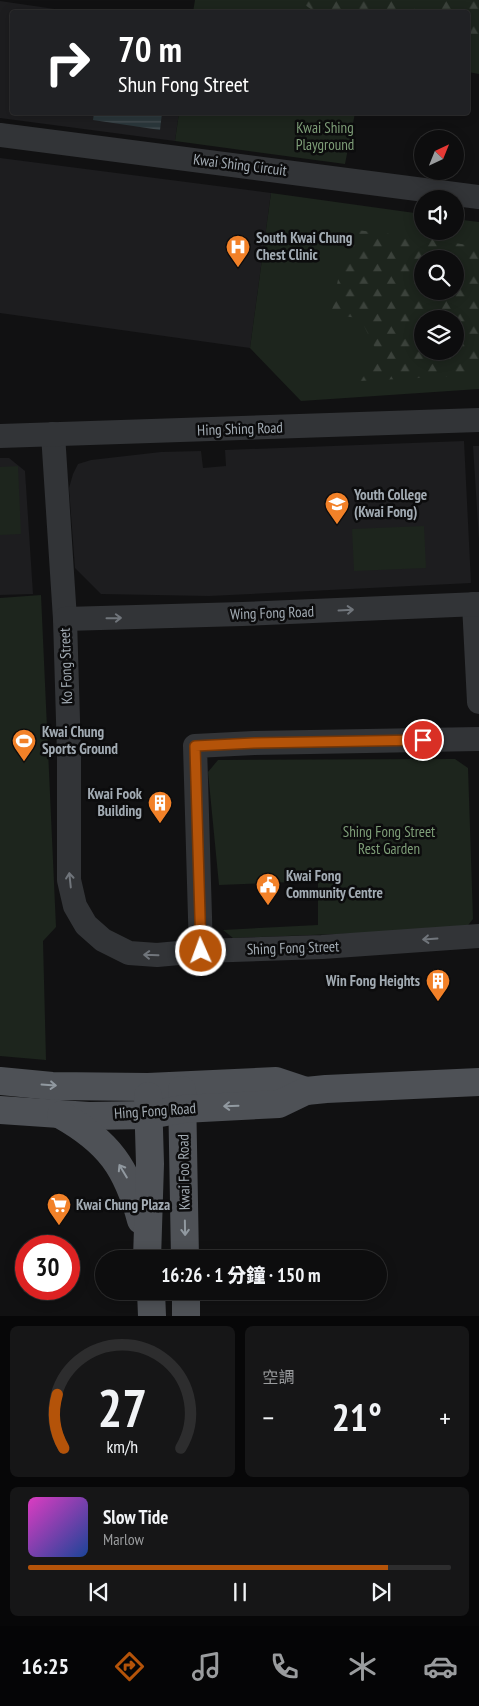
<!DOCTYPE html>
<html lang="zh-TW">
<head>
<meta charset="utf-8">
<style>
	:root { --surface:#0d0d0e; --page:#161617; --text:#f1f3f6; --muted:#9a9c9e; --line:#2d2d2e; --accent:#b45309 }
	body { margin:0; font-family:"PT Sans Narrow","Noto Sans TC",sans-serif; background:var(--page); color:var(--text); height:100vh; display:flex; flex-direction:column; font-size:19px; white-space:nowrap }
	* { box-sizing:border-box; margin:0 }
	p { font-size:16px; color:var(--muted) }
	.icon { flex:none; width:28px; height:28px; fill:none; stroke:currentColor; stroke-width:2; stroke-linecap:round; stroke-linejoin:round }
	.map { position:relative; height:1316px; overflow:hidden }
	.panel { display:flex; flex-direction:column; gap:10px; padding:10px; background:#070708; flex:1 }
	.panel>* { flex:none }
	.hud { position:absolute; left:10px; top:10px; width:460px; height:105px; border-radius:5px; box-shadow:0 2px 12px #0003,0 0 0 1px var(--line); background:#202124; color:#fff; overflow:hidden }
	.needle { width:32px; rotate:43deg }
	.controls { position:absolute; left:414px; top:130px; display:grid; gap:10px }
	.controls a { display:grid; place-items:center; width:50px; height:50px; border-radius:50%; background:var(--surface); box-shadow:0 2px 12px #0003,0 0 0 1px var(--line); font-size:25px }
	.speed { position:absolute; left:15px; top:1235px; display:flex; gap:10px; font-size:25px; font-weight:700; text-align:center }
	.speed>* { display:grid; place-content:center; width:65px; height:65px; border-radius:50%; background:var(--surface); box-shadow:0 2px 12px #0003,0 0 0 1px var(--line); line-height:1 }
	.speed .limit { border:8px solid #d22; background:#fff; color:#111 }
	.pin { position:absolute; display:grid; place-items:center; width:42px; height:42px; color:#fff; margin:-21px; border:2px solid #fff; border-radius:50%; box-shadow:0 1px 5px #0007 }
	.me { position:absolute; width:55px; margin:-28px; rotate:358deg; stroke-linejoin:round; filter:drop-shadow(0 0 4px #0008) }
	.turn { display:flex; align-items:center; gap:18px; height:105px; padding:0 25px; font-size:22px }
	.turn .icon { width:65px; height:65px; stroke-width:2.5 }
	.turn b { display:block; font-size:35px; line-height:42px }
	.big { font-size:38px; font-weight:800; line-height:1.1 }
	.panel .tile { flex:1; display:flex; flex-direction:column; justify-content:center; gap:8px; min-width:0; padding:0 18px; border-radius:8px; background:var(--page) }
	.panel .dial { align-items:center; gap:0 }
	.dial svg { height:130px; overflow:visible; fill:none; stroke:var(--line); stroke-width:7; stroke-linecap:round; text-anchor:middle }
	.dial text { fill:var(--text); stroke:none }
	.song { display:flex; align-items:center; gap:15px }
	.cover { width:60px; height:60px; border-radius:8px; background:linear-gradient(135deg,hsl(310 70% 55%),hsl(220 70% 35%)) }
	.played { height:5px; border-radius:2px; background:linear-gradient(90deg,var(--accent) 85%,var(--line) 85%) }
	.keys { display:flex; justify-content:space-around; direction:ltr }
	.heat { display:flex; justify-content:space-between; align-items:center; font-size:28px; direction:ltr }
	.panel .tiles { flex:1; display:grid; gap:10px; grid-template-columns:1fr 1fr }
	.tile:last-child { grid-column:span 2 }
	.trip { position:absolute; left:95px; top:1250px; width:292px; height:50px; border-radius:25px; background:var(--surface); box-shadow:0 2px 12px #0003,0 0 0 1px var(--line); font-weight:800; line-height:50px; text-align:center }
	.dock { display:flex; height:80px; justify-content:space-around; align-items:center; background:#050506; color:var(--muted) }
	.dock .icon { width:35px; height:35px }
	.dock .current { color:var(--accent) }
	.dock b { font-size:22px; color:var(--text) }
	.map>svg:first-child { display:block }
</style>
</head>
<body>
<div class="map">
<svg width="479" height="1316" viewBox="0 0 479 1316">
	<defs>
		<pattern id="forest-firs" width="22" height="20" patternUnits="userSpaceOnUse" patternTransform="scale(1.25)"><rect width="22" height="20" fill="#1d251d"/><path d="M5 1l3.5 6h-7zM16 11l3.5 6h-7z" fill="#3b423b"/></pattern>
		<pattern id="water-rules" width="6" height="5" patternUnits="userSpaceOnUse" patternTransform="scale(1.25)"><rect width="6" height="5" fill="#2a363a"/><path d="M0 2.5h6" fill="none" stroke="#465054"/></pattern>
	</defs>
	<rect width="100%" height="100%" fill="#111112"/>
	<g fill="#1d1d1f">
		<path d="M 0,1 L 75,12 L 12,12 L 12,112 L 179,113 L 175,141 L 0,118 Z"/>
		<path d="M 0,158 L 271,193 L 250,348 L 0,313 Z"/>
		<path d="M 464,441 L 471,583 L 209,596 L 101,594 L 75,568 L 69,488 L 73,474 L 78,464 L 91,460 L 161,452 L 201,451 L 203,468 L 226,466 L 225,450 Z"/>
		<path d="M 473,446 L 479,446 L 479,540 Z"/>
		<path d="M 0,458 L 9,458 L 25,471 L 33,594 L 0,595 Z"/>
	</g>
	<g fill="#1d251d" fill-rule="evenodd">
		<path d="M 195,0 L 479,0 L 479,74 L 468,72 L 468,12 L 193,12 Z"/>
		<path d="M 179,113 L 179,112 L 355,113 L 345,164 L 175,141 Z"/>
		<path d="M 271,193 L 422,214 L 422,231 L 455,231 L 455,219 L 479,222 L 479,389 L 301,401 L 250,348 ZM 422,259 L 455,259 L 455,291 L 422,291 ZM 422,319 L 455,319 L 455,351 L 422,351 Z"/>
		<path d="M 18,466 L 21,534 L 0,535 L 0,467 Z"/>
		<path d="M 424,526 L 426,568 L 354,571 L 352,529 Z"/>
		<path d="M 41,595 L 56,927 L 43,941 L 46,1060 L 0,1056 L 0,598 Z"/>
		<path d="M 455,759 L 468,768 L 473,919 L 465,929 L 233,938 L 223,930 L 318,925 L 318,881 L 219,885 L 208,772 L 218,760 Z"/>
	</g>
	<g fill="url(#forest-firs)" fill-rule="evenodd">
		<path d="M 298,0 L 405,0 L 418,12 L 315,12 Z"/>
		<path d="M 441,0 L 479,0 L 479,46 L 468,46 L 468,12 L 427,12 Z"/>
		<path d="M 348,229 L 431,239 L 479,247 L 479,375 L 358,381 L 380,358 L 360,318 L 331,315 ZM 422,259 L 455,259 L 455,291 L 422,291 ZM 422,319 L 455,319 L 455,351 L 422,351 Z"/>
	</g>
	<path fill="url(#water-rules)" d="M 94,113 L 94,112 L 162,113 L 160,130 L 93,120 Z"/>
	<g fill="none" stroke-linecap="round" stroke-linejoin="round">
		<g stroke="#323437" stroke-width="24">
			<path d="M 0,135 L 479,197"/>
			<path d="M 53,434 L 65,619 L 69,754 L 69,880 L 75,906 L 86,925 L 103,940 L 129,953 L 157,955 L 201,951 L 322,947 L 479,936"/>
			<path d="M 0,436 L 479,420"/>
			<path d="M 474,604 L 479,702"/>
			<path d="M 65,619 L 242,614 L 479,604"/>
			<path d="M 201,951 L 195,746 L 254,743 L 479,739"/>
		</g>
		<g stroke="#4e5156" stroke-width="28">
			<path d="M 0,1081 L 52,1086 L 148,1087 L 276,1081 L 306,1091"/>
			<path d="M 182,1090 L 185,1259"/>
			<path d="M 0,1110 L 89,1116 L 149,1115 L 183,1109 L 279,1104 L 306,1091 L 326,1089 L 479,1082"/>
			<path d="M 61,1115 C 109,1142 127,1168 141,1220"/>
			<path d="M 147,1259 L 150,1164 L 148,1096"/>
			<path d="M 151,1291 L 152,1316"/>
			<path d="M 186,1291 L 186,1316"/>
		</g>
	</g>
	<defs><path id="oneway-shaft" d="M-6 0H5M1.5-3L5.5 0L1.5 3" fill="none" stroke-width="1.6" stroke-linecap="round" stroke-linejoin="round" transform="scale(1.25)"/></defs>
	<g stroke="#70757b">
		<use href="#oneway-shaft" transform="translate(346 610) rotate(-3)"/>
		<use href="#oneway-shaft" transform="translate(114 618) rotate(-1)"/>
		<use href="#oneway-shaft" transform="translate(70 880) rotate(-96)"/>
		<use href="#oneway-shaft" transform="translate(430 939) rotate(176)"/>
		<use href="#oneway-shaft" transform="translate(151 955) rotate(-178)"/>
	</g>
	<g stroke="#9199a0">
		<use href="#oneway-shaft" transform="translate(49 1085) rotate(4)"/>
		<use href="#oneway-shaft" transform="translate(231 1106) rotate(178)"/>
		<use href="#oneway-shaft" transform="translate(123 1171) rotate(-121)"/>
		<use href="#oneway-shaft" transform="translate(185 1228) rotate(89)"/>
	</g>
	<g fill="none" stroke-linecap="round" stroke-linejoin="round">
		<defs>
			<path id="route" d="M 201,951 L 195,746 L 254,743 L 423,740"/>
		</defs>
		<use href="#route" stroke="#753606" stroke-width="12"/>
		<use href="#route" stroke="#b45309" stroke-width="9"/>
	</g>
	<defs>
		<symbol id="hospital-pin" viewBox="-11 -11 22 30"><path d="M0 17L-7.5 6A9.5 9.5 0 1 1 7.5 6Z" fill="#f28128" stroke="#0c0c0d"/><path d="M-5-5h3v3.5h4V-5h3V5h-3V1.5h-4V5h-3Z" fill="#fff"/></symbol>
		<symbol id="school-pin" viewBox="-11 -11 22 30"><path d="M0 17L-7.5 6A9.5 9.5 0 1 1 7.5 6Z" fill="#f28128" stroke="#0c0c0d"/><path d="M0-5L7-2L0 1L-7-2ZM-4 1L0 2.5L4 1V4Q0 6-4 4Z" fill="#fff"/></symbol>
		<symbol id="stadium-pin" viewBox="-11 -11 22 30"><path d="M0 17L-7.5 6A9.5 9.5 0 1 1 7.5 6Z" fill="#f28128" stroke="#0c0c0d"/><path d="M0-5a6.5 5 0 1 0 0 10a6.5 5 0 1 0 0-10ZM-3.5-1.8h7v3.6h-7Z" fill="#fff"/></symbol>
		<symbol id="building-pin" viewBox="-11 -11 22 30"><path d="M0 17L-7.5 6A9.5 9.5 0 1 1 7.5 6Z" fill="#f28128" stroke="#0c0c0d"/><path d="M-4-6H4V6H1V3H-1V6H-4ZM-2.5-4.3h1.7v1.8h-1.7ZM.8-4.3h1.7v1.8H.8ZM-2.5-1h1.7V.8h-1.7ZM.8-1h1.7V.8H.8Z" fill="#fff"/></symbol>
		<symbol id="civic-pin" viewBox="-11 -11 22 30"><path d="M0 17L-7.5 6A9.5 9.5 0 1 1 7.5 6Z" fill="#f28128" stroke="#0c0c0d"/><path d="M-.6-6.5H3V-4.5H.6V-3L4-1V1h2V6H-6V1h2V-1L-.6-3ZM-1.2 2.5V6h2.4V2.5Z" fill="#fff"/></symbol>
		<symbol id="supermarket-pin" viewBox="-11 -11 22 30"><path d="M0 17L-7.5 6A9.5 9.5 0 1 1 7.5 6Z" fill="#f28128" stroke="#0c0c0d"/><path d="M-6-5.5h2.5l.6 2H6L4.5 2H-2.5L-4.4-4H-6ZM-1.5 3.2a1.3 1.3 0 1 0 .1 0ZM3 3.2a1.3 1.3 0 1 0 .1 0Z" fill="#fff"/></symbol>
	</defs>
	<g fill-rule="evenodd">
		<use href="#hospital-pin" x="224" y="233" width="28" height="38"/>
		<use href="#school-pin" x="323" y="490" width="28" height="38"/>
		<use href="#stadium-pin" x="10" y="727" width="28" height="38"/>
		<use href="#building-pin" x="146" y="789" width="28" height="38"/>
		<use href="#civic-pin" x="254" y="871" width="28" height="38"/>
		<use href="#building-pin" x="424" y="967" width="28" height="38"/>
		<use href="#supermarket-pin" x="45" y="1191" width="28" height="38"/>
	</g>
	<g text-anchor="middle" stroke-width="5" stroke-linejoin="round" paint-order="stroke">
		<g font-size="15" fill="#7e9e78" stroke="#0c0c0d">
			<text x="325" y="133">Kwai Shing<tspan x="325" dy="17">Playground</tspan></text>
			<text x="389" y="837">Shing Fong Street<tspan x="389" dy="17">Rest Garden</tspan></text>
		</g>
		<g font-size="15" fill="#a2abb3" stroke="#0c0c0d">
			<text transform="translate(240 165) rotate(7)" y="5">Kwai Shing Circuit</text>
			<text transform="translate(240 429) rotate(-2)" y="5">Hing Shing Road</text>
			<text transform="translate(272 613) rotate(-2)" y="5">Wing Fong Road</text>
			<text transform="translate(66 666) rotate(-92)" y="5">Ko Fong Street</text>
			<text transform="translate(293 948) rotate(-2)" y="5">Shing Fong Street</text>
			<text transform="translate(155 1111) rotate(-4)" y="5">Hing Fong Road</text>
			<text transform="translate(184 1172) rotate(-91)" y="5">Kwai Foo Road</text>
		</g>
		<g font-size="15" font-weight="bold" fill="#a2abb3" stroke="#0c0c0d" text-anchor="start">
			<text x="256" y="243">South Kwai Chung<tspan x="256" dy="17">Chest Clinic</tspan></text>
			<text x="354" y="500">Youth College<tspan x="354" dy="17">(Kwai Fong)</tspan></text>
			<text x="42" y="737">Kwai Chung<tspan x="42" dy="17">Sports Ground</tspan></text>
			<text x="142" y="799" text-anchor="end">Kwai Fook<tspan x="142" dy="17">Building</tspan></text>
			<text x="286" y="881">Kwai Fong<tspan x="286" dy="17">Community Centre</tspan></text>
			<text x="420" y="986" text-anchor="end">Win Fong Heights</text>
			<text x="76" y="1210">Kwai Chung Plaza</text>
		</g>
	</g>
</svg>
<div class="controls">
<a><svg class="needle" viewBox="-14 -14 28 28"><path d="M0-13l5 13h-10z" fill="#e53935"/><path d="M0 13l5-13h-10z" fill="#9a9c9e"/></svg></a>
<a><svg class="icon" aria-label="sound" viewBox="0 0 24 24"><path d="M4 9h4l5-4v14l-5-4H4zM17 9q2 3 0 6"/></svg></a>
<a><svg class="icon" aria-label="search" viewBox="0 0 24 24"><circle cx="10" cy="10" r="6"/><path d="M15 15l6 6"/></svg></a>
<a><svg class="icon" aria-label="layers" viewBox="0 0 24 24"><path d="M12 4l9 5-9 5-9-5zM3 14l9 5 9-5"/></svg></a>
</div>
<div class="speed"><div class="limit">30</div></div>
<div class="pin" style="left:423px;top:740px;background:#d93025"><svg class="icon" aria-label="arrive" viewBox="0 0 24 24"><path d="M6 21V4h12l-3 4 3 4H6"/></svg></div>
<svg class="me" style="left:201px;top:951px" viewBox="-20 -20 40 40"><circle r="17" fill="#b45309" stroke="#fff" stroke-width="3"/><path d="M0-11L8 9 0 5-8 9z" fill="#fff"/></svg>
<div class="trip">16:26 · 1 分鐘 · 150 m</div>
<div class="hud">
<div class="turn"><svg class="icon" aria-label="right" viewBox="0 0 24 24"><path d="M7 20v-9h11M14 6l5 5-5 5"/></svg><div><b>70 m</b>Shun Fong Street</div></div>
</div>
</div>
<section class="panel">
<div class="tiles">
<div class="tile dial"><svg viewBox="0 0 100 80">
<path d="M14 69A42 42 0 1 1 86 69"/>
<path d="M14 69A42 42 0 0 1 10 36" stroke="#b45309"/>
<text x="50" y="56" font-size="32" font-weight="700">27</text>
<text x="50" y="72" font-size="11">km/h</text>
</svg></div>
<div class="tile"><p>空調</p>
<div class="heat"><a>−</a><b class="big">21°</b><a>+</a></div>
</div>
<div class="tile">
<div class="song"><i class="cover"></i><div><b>Slow Tide</b><p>Marlow</p></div></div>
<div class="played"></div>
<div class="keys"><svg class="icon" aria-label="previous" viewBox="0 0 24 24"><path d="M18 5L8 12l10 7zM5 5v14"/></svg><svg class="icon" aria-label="pause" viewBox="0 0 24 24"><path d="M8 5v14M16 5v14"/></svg><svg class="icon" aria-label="next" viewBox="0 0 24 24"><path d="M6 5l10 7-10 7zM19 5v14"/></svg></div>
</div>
</div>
</section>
<nav class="dock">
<b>16:25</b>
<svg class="icon current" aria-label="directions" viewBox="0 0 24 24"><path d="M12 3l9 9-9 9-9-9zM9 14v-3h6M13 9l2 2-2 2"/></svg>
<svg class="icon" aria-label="music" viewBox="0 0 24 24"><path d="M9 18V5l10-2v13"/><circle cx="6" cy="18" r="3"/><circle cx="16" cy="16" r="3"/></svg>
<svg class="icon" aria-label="phone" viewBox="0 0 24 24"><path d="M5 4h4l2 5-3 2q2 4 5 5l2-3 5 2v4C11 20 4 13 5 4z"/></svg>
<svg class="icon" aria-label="climate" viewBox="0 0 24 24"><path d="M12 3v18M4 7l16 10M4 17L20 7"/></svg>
<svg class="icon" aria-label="car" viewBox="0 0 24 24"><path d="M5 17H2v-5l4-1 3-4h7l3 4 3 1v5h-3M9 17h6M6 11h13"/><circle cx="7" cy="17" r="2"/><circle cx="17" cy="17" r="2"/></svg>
</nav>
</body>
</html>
